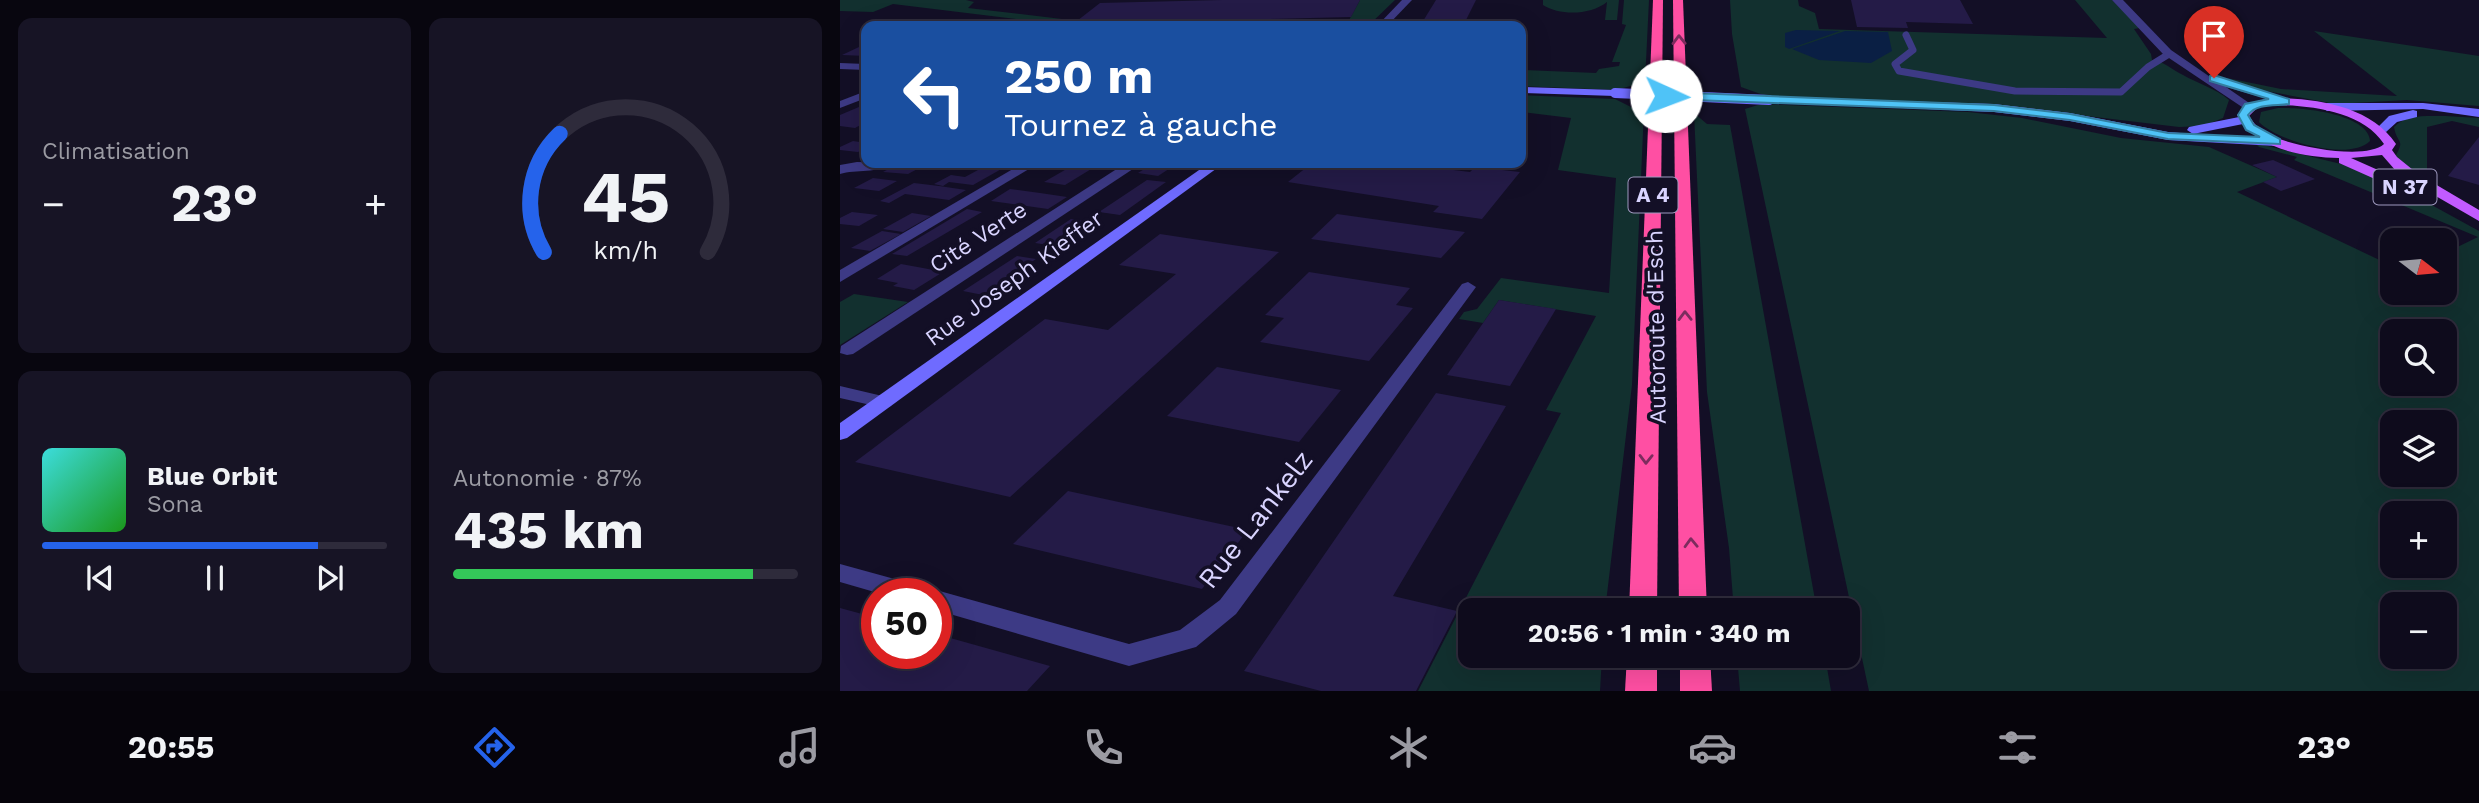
<!DOCTYPE html>
<html lang="fr">
<head>
<meta charset="utf-8">
<style>
	:root { --surface:#0e0b1c; --page:#171425; --text:#f1f3f6; --muted:#9b9ba3; --line:#2e2b3b; --accent:#2563eb }
	body { margin:0; font-family:"Work Sans",sans-serif; background:var(--page); color:var(--text); height:100vh; display:flex; flex-direction:column; font-size:26px; white-space:nowrap }
	* { box-sizing:border-box; margin:0 }
	p { font-size:23px; color:var(--muted) }
	.icon { flex:none; width:38px; height:38px; fill:none; stroke:currentColor; stroke-width:2; stroke-linecap:round; stroke-linejoin:round }
	.map { position:relative; flex:1; overflow:hidden }
	.sheet { display:flex; flex-direction:column; gap:18px; padding:18px; background:#08060f; width:840px }
	.sheet>* { flex:none }
	.hud { position:absolute; left:21px; top:21px; width:665px; height:147px; border-radius:14px; box-shadow:0 7px 28px #0002,0 0 0 2px var(--line); background:#1a4fa0; color:#fff; overflow:hidden }
	.needle { width:46px; rotate:106deg }
	.buttons { position:absolute; left:1540px; top:228px; display:grid; gap:14px }
	.buttons a { display:grid; place-items:center; width:77px; height:77px; border-radius:14px; background:var(--surface); box-shadow:0 7px 28px #0002,0 0 0 2px var(--line); font-size:35px }
	.speed { position:absolute; left:21px; top:578px; display:flex; gap:14px; font-size:35px; font-weight:700; text-align:center }
	.speed>* { display:grid; place-content:center; width:91px; height:91px; border-radius:50%; background:var(--surface); box-shadow:0 7px 28px #0002,0 0 0 2px var(--line); line-height:1 }
	.speed .limit { border:10px solid #d22; background:#fff; color:#111 }
	.pin { position:absolute; display:grid; place-items:center; width:60px; height:60px; color:#fff; margin:-72px -30px; border-radius:50% 50% 50% 0; rotate:-45deg; box-shadow:0 0 7px #0007 }
	.pin .icon { rotate:45deg }
	.me { position:absolute; width:77px; margin:-38px; rotate:92deg; stroke-linejoin:round; filter:drop-shadow(0 0 5px #0008) }
	.turn { display:flex; align-items:center; gap:24px; height:147px; padding:0 28px; font-size:32px }
	.turn .icon { width:91px; height:91px; stroke-width:2.5 }
	.turn b { display:block; font-size:49px; line-height:60px }
	.big { font-size:52px; font-weight:700; line-height:1.1 }
	.sheet .card { flex:1; display:flex; flex-direction:column; justify-content:center; gap:10px; min-width:0; padding:0 24px; border-radius:14px; background:var(--page) }
	.sheet .dial { align-items:center; gap:0 }
	.dial svg { height:182px; overflow:visible; fill:none; stroke:var(--line); stroke-width:7; stroke-linecap:round; text-anchor:middle }
	.dial text { fill:var(--text); stroke:none }
	.song { display:flex; align-items:center; gap:21px }
	.cover { width:84px; height:84px; border-radius:10px; background:linear-gradient(135deg,hsl(180 70% 55%),hsl(120 70% 35%)) }
	.played { height:7px; border-radius:4px; background:linear-gradient(90deg,var(--accent) 80%,var(--line) 80%) }
	.keys { display:flex; justify-content:space-around; direction:ltr }
	.heat { display:flex; justify-content:space-between; align-items:center; font-size:38px; direction:ltr }
	.charge { height:10px; border-radius:5px; background:linear-gradient(90deg,#34c759 87%,var(--line) 0) }
	.sheet .tiles { flex:1; display:grid; gap:18px; grid-template-columns:repeat(2,1fr) }
	.trip { position:absolute; left:618px; top:598px; width:402px; height:70px; border-radius:14px; background:var(--surface); box-shadow:0 7px 28px #0002,0 0 0 2px var(--line); font-weight:700; line-height:70px; text-align:center }
	.dock { display:flex; height:112px; justify-content:space-around; align-items:center; background:#06040b; color:var(--muted) }
	.dock .icon { width:49px; height:49px }
	.dock .active { color:var(--accent) }
	.dock b { font-size:32px; color:var(--text) }
	main { display:flex; flex:1; min-height:0 }
	.map>svg:first-child { display:block }
</style>
</head>
<body>
<main>
<section class="sheet">
<div class="tiles">
<div class="card"><p>Climatisation</p>
<div class="heat"><a>−</a><b class="big">23°</b><a>+</a></div>
</div>
<div class="card dial"><svg viewBox="0 0 100 80">
<path d="M14 69A42 42 0 1 1 86 69"/>
<path d="M14 69A42 42 0 0 1 21 17" stroke="#2563eb"/>
<text x="50" y="56" font-size="32" font-weight="700">45</text>
<text x="50" y="72" font-size="11">km/h</text>
</svg></div>
<div class="card">
<div class="song"><i class="cover"></i><div><b>Blue Orbit</b><p>Sona</p></div></div>
<div class="played"></div>
<div class="keys"><svg class="icon" aria-label="previous" viewBox="0 0 24 24"><path d="M18 5L8 12l10 7zM5 5v14"/></svg><svg class="icon" aria-label="pause" viewBox="0 0 24 24"><path d="M8 5v14M16 5v14"/></svg><svg class="icon" aria-label="next" viewBox="0 0 24 24"><path d="M6 5l10 7-10 7zM19 5v14"/></svg></div>
</div>
<div class="card"><p>Autonomie · 87%</p><b class="big">435 km</b><div class="charge"></div></div>
</div>
</section>
<div class="map">
<svg width="1639" height="691" viewBox="0 0 1639 691">
	<rect width="100%" height="100%" fill="#130f26"/>
	<g fill="#12302f" fill-rule="evenodd">
		<path d="M 0,0 L 126,0 L 134,2 L 128,8 L 222,19 L 212,26 L 185,26 L 193,21 L 53,4 L 33,12 L 0,11 Z"/>
		<path d="M 520,0 L 555,0 L 528,26 L 319,26 L 508,22 Z"/>
		<path d="M 703,0 L 779,0 L 777,20 L 765,20 L 767,2 C 751,15 720,16 703,5 Z"/>
		<path d="M 784,0 L 809,0 L 805,82 L 776,90 L 681,86 L 681,70 L 756,73 L 759,69 L 779,66 L 780,62 L 772,62 L 786,25 L 782,24 Z"/>
		<path d="M 890,0 L 958,0 L 959,6 L 975,13 L 979,29 L 1267,38 L 1235,0 L 1272,0 L 1300,28 L 1294,29 L 1311,54 L 1312,60 C 1325,62 1331,69 1343,75 C 1359,84 1375,88 1389,100 L 1383,118 L 1363,126 L 1339,127 L 1153,105 L 929,97 L 901,87 L 892,34 Z"/>
		<path d="M 1474,31 L 1639,56 L 1639,106 L 1567,100 L 1495,104 L 1416,89 L 1387,78 L 1441,89 L 1557,96 Z"/>
		<path d="M 681,95 L 775,99 L 795,109 L 804,109 L 792,385 L 765,611 L 630,611 L 630,656 L 762,656 L 760,691 L 578,691 L 721,413 L 706,410 L 756,316 L 659,300 L 643,323 L 619,319 L 624,312 L 637,309 L 661,278 L 769,293 L 776,178 L 718,170 L 731,118 L 681,112 Z"/>
		<path d="M 921,104 L 1128,112 L 1182,118 L 1281,138 L 1369,147 L 1437,177 L 1397,192 L 1552,266 L 1552,292 L 1605,292 L 1605,253 L 1638,237 L 1454,160 L 1457,157 L 1419,147 L 1415,143 L 1505,165 L 1568,192 L 1639,231 L 1639,691 L 1029,691 L 905,109 ZM 1552,331 L 1605,331 L 1605,383 L 1552,383 ZM 1552,422 L 1605,422 L 1605,474 L 1552,474 ZM 1552,513 L 1605,513 L 1605,565 L 1552,565 ZM 1552,604 L 1605,604 L 1605,656 L 1552,656 Z"/>
		<path d="M 1438,108 C 1459,107 1528,113 1530,141 C 1509,162 1437,141 1419,122 L 1421,112 Z"/>
		<path d="M 854,113 L 867,124 L 890,125 L 977,611 L 894,611 L 889,548 L 867,392 Z"/>
		<path d="M 1605,116 L 1639,118 L 1639,127 L 1612,121 L 1587,127 L 1587,174 L 1595,180 L 1588,182 L 1555,157 C 1566,138 1557,145 1554,127 C 1566,114 1587,116 1605,116 Z"/>
		<path d="M 14,294 L 68,302 L 0,345 L 0,302 Z"/>
		<path d="M 897,656 L 985,656 L 991,691 L 900,691 Z"/>
	</g>
	<g fill="#0a1f44">
		<path d="M 956,30 L 1000,31 L 949,49 L 945,47 L 945,33 Z"/>
		<path d="M 1005,31 L 1048,32 L 1052,51 L 1031,63 L 979,60 L 952,49 Z"/>
	</g>
	<g fill="#241b47">
		<path d="M 382,0 L 520,0 L 511,17 L 233,24 L 260,3 Z"/>
		<path d="M 596,0 L 636,0 L 623,26 L 580,26 Z"/>
		<path d="M 1011,0 L 1120,0 L 1133,24 L 1066,22 L 1068,28 L 1017,27 Z"/>
		<path d="M 19,47 L 26,47 L 26,56 L 2,55 Z"/>
		<path d="M 26,104 L 26,122 L 15,128 L 0,126 L 0,115 Z"/>
		<path d="M 1639,137 L 1639,185 L 1608,176 Z"/>
		<path d="M 13,141 L 26,143 L 26,148 L 18,152 L 0,150 L 0,147 Z"/>
		<path d="M 1433,160 L 1442,164 L 1475,179 L 1441,191 L 1423,182 L 1437,177 L 1412,165 Z"/>
		<path d="M 60,163 L 64,163 L 85,165 L 68,174 L 43,172 Z"/>
		<path d="M 151,163 L 172,163 L 133,185 L 109,182 L 103,186 L 94,184 L 111,175 L 125,177 Z"/>
		<path d="M 237,163 L 261,163 L 225,185 L 204,182 Z"/>
		<path d="M 314,163 L 338,163 L 318,176 L 298,173 Z"/>
		<path d="M 472,163 L 555,163 L 630,172 L 635,167 L 680,172 L 642,219 L 593,212 L 599,206 L 448,182 Z"/>
		<path d="M 33,178 L 57,181 L 39,191 L 14,188 Z"/>
		<path d="M 307,180 L 326,182 L 280,215 L 259,212 Z"/>
		<path d="M 74,183 L 99,186 L 126,190 L 109,200 L 65,194 L 49,203 L 40,201 Z"/>
		<path d="M 170,189 L 200,193 L 227,197 L 208,209 L 151,201 Z"/>
		<path d="M 127,209 L 142,212 L 67,256 L 52,254 Z"/>
		<path d="M 12,212 L 38,215 L 19,226 L 0,224 L 0,218 Z"/>
		<path d="M 72,213 L 91,216 L 63,232 L 43,229 Z"/>
		<path d="M 497,214 L 625,232 L 601,258 L 471,239 Z"/>
		<path d="M 231,219 L 251,222 L 215,246 L 195,243 Z"/>
		<path d="M 42,231 L 61,234 L 30,251 L 11,248 Z"/>
		<path d="M 320,234 L 439,252 L 170,497 L 15,462 L 205,319 L 268,330 L 336,274 L 279,265 Z"/>
		<path d="M 177,256 L 196,259 L 143,295 L 123,291 Z"/>
		<path d="M 61,264 L 83,268 L 103,272 L 74,290 L 53,286 L 58,283 L 37,279 Z"/>
		<path d="M 469,272 L 570,288 L 556,305 L 573,308 L 529,361 L 420,342 L 444,318 L 425,315 Z"/>
		<path d="M 659,300 L 716,309 L 670,386 L 607,375 Z"/>
		<path d="M 377,367 L 501,390 L 459,442 L 327,416 Z"/>
		<path d="M 596,393 L 666,406 L 553,596 L 617,611 L 576,691 L 481,691 L 404,671 Z"/>
		<path d="M 228,491 L 408,530 L 362,589 L 173,544 Z"/>
		<path d="M 0,608 L 37,618 L 37,653 L 96,653 L 96,634 L 210,666 L 187,691 L 0,691 Z"/>
	</g>
	<g fill="none" stroke-linecap="round" stroke-linejoin="round">
		<path stroke="#3d3a85" stroke-width="7" d="M 1066,35 L 1073,50 L 1055,64 L 1059,71 L 1175,91 L 1281,92 L 1308,67 L 1329,54"/>
		<g fill="#3d3a85" fill-rule="evenodd">
			<path d="M 1272,0 L 1283,0 L 1331,50 L 1379,83 L 1389,81 L 1451,101 L 1445,104 L 1386,87 L 1415,107 L 1405,109 L 1323,54 Z"/>
			<path d="M 0,63 L 26,64 L 26,70 L 0,69 Z"/>
			<path d="M 26,91 L 26,98 L 0,108 L 0,101 Z"/>
			<path d="M 17,162 L 52,163 C 38,174 16,169 0,174 L 0,165 Z"/>
			<path d="M 183,163 L 199,163 L 0,282 L 0,270 Z"/>
			<path d="M 286,163 L 302,163 L 13,354 L 7,355 L 0,353 L 1,346 Z"/>
			<path d="M 628,282 L 636,287 L 396,614 L 356,647 L 289,666 L 96,610 L 96,593 L 87,593 L 96,590 L 289,644 L 340,630 L 380,600 L 622,284 Z"/>
			<path d="M 0,386 L 51,398 L 53,402 L 51,406 L 44,408 L 0,398 Z"/>
			<path d="M 0,564 L 80,586 L 84,593 L 38,593 L 0,582 Z"/>
		</g>
		<path fill="#3d3a85" fill-rule="evenodd" d="M 562,0 L 572,0 L 547,26 L 537,26 Z"/>
		<g fill="#6f6bff" fill-rule="evenodd">
			<path d="M 681,87 L 775,90 L 781,93 L 775,96 L 681,93 Z"/>
			<path d="M 929,97 L 1154,104 L 1230,113 L 1328,132 L 1353,134 L 1347,130 L 1349,127 L 1404,116 L 1410,120 L 1408,123 L 1353,134 L 1436,138 L 1442,142 L 1436,146 L 1328,140 L 1230,121 L 1154,112 L 925,102 L 925,98 Z"/>
			<path d="M 1583,103 L 1639,109 L 1639,117 L 1583,109 L 1487,111 L 1481,107 L 1487,103 Z"/>
			<path d="M 1573,110 L 1577,111 L 1577,117 L 1557,122 L 1546,132 L 1536,129 L 1549,116 Z"/>
			<path d="M 369,163 L 384,163 L 7,438 L 0,440 L 0,423 Z"/>
		</g>
		<path fill="#c25bff" fill-rule="evenodd" d="M 1430,98 C 1474,98 1530,105 1556,144 L 1552,150 L 1557,157 L 1578,174 L 1639,210 L 1639,221 L 1568,180 L 1556,171 L 1542,155 L 1511,158 L 1592,194 L 1592,200 L 1582,200 L 1499,163 L 1499,158 C 1461,157 1417,149 1397,115 L 1409,103 ZM 1430,105 C 1467,105 1522,110 1544,144 C 1526,161 1449,146 1428,134 C 1419,129 1414,124 1409,116 L 1417,108 Z"/>
		<g fill="#ff4fa3" fill-rule="evenodd">
			<path d="M 813,0 L 823,0 L 817,611 L 789,611 Z"/>
			<path d="M 833,0 L 843,0 L 867,611 L 839,611 Z"/>
			<path d="M 787,656 L 817,656 L 817,691 L 785,691 Z"/>
			<path d="M 840,656 L 870,656 L 872,691 L 840,691 Z"/>
		</g>
		<path stroke="#6f6bff" stroke-width="10" d="M 775,93 L 929,100"/>
	</g>
	<defs><path id="oneway-chevron" d="M-2-3.5L2.5 0L-2 3.5" fill="none" stroke-width="1.6" stroke-linecap="round" stroke-linejoin="round" transform="scale(1.75)"/></defs>
	<g stroke="#7d2c5e">
		<use href="#oneway-chevron" transform="translate(839 40) rotate(-91)"/>
		<use href="#oneway-chevron" transform="translate(845 316) rotate(-91)"/>
		<use href="#oneway-chevron" transform="translate(806 459) rotate(91)"/>
		<use href="#oneway-chevron" transform="translate(851 543) rotate(-92)"/>
	</g>
	<path fill="#4fc3f7" stroke="#337fa1" stroke-width="2" d="M 1374,75 L 1449,99 L 1449,104 C 1435,106 1417,103 1408,115 L 1414,125 L 1440,139 L 1440,144 L 1328,139 L 1230,120 L 1154,111 L 826,99 L 821,96 L 826,92 L 1154,105 L 1230,114 L 1328,133 L 1420,137 L 1406,130 L 1398,115 L 1405,104 L 1429,99 L 1370,81 L 1370,76 Z"/>
	<g text-anchor="middle" stroke-width="7" stroke-linejoin="round" paint-order="stroke">
		<g fill="#130f26" stroke="#9e99be" stroke-width="2">
			<rect x="1533.5" y="169.5" width="63" height="35" rx="5"/>
			<rect x="788.5" y="177.5" width="49" height="35" rx="5"/>
		</g>
		<g font-size="21" font-weight="bold" fill="#d9d4ff">
			<text x="1565" y="194">N 37</text>
			<text x="813" y="202">A 4</text>
		</g>
		<g font-size="23" fill="#d9d4ff" stroke="#130f26">
			<text transform="translate(138 237) rotate(-33)" y="8">Cité Verte</text>
			<text transform="translate(174 278) rotate(-36)" y="8">Rue Joseph Kieffer</text>
			<text transform="translate(816 327) rotate(-91)" y="8">Autoroute d'Esch</text>
		</g>
		<g font-size="28" fill="#d9d4ff" stroke="#130f26">
			<text transform="translate(415 519) rotate(-52)" y="10">Rue Lankelz</text>
		</g>
	</g>
</svg>
<div class="buttons">
<a><svg class="needle" viewBox="-14 -14 28 28"><path d="M0-13l5 13h-10z" fill="#e53935"/><path d="M0 13l5-13h-10z" fill="#9b9ba3"/></svg></a>
<a><svg class="icon" aria-label="search" viewBox="0 0 24 24"><circle cx="10" cy="10" r="6"/><path d="M15 15l6 6"/></svg></a>
<a><svg class="icon" aria-label="layers" viewBox="0 0 24 24"><path d="M12 4l9 5-9 5-9-5zM3 14l9 5 9-5"/></svg></a>
<a>+</a>
<a>−</a>
</div>
<div class="speed"><div class="limit">50</div></div>
<div class="pin" style="left:1374px;top:78px;background:#d93025"><svg class="icon" aria-label="arrive" viewBox="0 0 24 24"><path d="M6 21V4h12l-3 4 3 4H6"/></svg></div>
<svg class="me" style="left:826px;top:96px" viewBox="-20 -20 40 40"><circle r="19" fill="#fff"/><path d="M0-13L10 11 0 6-10 11z" fill="#4fc3f7"/></svg>
<div class="trip">20:56 · 1 min · 340 m</div>
<div class="hud">
<div class="turn"><svg class="icon" aria-label="left" viewBox="0 0 24 24"><path d="M17 20v-9H6M10 6l-5 5 5 5"/></svg><div><b>250 m</b>Tournez à gauche</div></div>
</div>
</div>
</main>
<nav class="dock">
<b>20:55</b>
<svg class="icon active" aria-label="directions" viewBox="0 0 24 24"><path d="M12 3l9 9-9 9-9-9zM9 14v-3h6M13 9l2 2-2 2"/></svg>
<svg class="icon" aria-label="music" viewBox="0 0 24 24"><path d="M9 18V5l10-2v13"/><circle cx="6" cy="18" r="3"/><circle cx="16" cy="16" r="3"/></svg>
<svg class="icon" aria-label="phone" viewBox="0 0 24 24"><path d="M5 4h4l2 5-3 2q2 4 5 5l2-3 5 2v4C11 20 4 13 5 4z"/></svg>
<svg class="icon" aria-label="climate" viewBox="0 0 24 24"><path d="M12 3v18M4 7l16 10M4 17L20 7"/></svg>
<svg class="icon" aria-label="car" viewBox="0 0 24 24"><path d="M5 17H2v-5l4-1 3-4h7l3 4 3 1v5h-3M9 17h6M6 11h13"/><circle cx="7" cy="17" r="2"/><circle cx="17" cy="17" r="2"/></svg>
<svg class="icon" aria-label="filters" viewBox="0 0 24 24"><path d="M4 7h16M4 17h16"/><circle cx="9" cy="7" r="2"/><circle cx="15" cy="17" r="2"/></svg>
<b>23°</b>
</nav>
</body>
</html>
